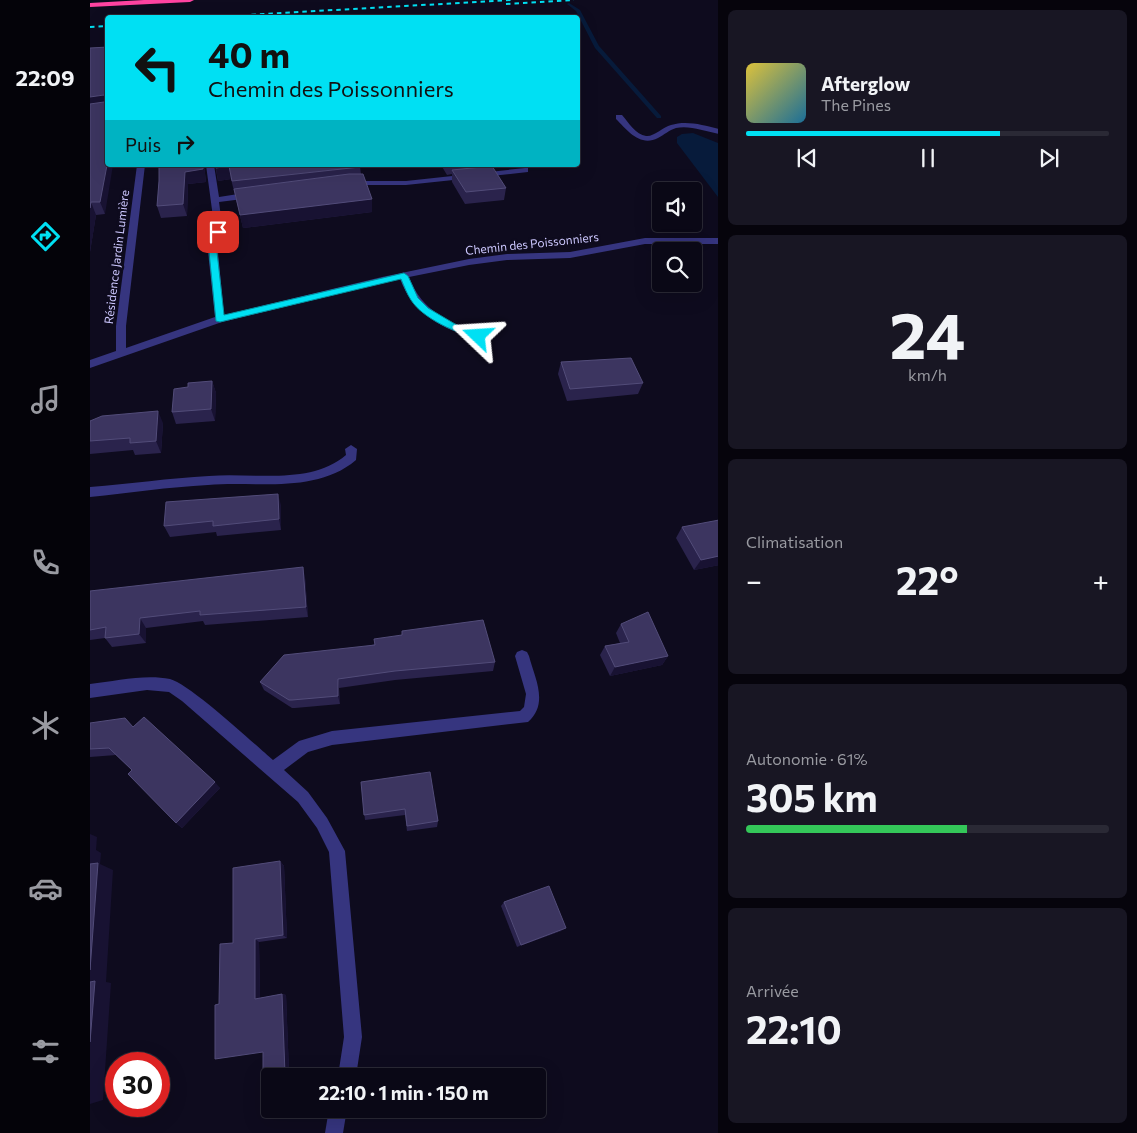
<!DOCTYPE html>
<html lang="fr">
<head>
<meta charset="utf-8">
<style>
	:root { --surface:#0a0816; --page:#181623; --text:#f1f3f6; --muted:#999aa1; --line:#2a2935; --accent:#00e0f3 }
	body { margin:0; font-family:Commissioner,sans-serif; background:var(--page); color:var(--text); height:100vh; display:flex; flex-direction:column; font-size:19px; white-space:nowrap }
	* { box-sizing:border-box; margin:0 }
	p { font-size:16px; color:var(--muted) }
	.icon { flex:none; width:28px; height:28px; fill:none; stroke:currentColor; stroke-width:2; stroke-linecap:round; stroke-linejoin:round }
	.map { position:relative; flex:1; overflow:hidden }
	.panel { display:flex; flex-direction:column; gap:10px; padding:10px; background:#06040c; width:419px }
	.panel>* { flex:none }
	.hud { position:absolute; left:15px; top:15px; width:475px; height:152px; border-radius:5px; box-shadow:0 5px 20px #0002,0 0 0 1px var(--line); background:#00e0f3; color:#111; overflow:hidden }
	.tools { position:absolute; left:562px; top:182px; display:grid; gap:10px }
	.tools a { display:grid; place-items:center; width:50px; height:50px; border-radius:5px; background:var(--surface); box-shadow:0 5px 20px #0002,0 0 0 1px var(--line); font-size:25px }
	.speed { position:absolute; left:15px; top:1052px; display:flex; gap:10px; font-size:25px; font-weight:700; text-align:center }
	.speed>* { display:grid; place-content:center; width:65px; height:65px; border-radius:50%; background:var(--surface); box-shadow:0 5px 20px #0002,0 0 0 1px var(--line); line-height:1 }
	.speed .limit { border:8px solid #d22; background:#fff; color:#111 }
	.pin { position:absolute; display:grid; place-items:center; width:42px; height:42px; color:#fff; margin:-21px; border-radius:10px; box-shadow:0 2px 8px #0006 }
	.me { position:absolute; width:55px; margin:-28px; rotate:290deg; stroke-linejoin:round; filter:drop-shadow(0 0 4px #0008) }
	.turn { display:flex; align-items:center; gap:18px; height:105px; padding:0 20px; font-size:22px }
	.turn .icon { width:65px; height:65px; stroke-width:2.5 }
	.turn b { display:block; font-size:35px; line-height:42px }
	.then { display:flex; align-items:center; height:48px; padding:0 20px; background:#0003; gap:10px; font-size:19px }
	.big { font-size:38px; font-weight:700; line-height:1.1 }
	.panel .widget { flex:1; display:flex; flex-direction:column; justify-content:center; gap:8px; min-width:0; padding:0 18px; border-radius:8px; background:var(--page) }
	.panel .dial { align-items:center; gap:0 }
	.dial b { font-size:65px; line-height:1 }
	.song { display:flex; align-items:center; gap:15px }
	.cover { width:60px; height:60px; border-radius:8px; background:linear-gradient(135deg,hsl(50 70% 55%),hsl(200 70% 35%)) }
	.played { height:5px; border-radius:2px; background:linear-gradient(90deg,var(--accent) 70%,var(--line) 70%) }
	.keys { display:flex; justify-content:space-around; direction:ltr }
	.heat { display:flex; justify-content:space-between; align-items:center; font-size:28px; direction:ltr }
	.charge { height:8px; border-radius:4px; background:linear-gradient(90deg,#34c759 61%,var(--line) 0) }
	.trip { position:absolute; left:171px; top:1068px; width:285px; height:50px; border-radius:5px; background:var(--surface); box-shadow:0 5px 20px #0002,0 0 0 1px var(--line); font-weight:700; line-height:50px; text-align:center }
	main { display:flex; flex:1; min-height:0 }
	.menu { display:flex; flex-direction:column; width:90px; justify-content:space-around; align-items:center; background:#040309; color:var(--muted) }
	.menu .icon { width:35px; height:35px }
	.menu .current { color:var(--accent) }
	.menu b { font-size:22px; color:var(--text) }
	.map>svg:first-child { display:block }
</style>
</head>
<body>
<main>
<nav class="menu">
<b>22:09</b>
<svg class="icon current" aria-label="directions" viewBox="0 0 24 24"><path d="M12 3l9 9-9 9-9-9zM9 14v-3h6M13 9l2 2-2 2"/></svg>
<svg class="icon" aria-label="music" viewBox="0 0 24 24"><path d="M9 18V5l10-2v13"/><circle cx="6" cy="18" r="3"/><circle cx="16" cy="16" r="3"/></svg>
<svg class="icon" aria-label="phone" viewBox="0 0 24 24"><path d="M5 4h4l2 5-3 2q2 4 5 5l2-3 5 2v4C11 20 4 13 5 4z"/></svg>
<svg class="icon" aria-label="climate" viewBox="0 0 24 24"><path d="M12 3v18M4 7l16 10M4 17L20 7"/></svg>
<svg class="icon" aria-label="car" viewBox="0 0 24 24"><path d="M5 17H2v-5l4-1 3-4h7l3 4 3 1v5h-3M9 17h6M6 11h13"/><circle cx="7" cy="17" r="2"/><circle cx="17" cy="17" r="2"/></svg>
<svg class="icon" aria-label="filters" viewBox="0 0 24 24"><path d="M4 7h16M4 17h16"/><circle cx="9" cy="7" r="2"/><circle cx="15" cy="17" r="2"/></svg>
</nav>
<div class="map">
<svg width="629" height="1133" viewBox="0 0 629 1133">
	<rect width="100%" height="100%" fill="#0e0b1e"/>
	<path fill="#071b3b" d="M 603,133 L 628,143 L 628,197 L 587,143 L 587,137 L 592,134 Z"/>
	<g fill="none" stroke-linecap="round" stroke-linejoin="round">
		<path fill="#071b3b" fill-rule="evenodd" d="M 479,3 L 490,10 L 509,46 L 571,116 L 571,118 L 567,118 L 505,48 L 486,11 L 477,4 Z"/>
		<g fill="#36357f" fill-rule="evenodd">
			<path d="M 526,115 L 532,115 C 538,122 546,135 556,136 C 564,137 573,127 581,125 C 596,120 614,125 629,129 L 629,134 C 615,131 599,125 586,128 C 579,130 574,135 568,138 C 550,147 538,131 526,119 Z"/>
			<path d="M 47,165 L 55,165 L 36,326 L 36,348 L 125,317 L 118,252 L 119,245 L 125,232 L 116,165 L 124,165 L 129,197 L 161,192 L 165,195 L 161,198 L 129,202 L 133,232 L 127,245 L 128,252 L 134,315 L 292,277 L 379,259 L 417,254 L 480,252 L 555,238 L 629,238 L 629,244 L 555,244 L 480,258 L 417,260 L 379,265 L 319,277 C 332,312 359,322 392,334 L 392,338 L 388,339 C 354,330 323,314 310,279 L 132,322 L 0,368 L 0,360 L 26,351 L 26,326 Z"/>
			<path d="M 435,168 L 438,168 L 438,172 L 316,185 L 260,185 L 256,183 L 260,181 L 316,181 Z"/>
			<path d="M 261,445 L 267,449 L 266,460 C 226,494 167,481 118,485 C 79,487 39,493 0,497 L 0,487 C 40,484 79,478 119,476 C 162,472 220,486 256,455 L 255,449 Z"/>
			<path d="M 432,650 L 437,652 L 439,656 C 445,679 459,703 438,722 L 242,745 L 218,752 L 194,770 L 218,792 L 237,818 L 255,851 L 272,1037 L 266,1076 L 248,1076 L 254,1037 L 239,852 L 227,828 L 208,802 L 92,701 L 79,692 L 57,690 L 0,698 L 0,684 C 26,681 55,674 80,679 C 100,684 164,744 183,760 L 209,741 L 242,731 L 430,711 L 434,707 L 436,694 L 425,656 L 427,652 Z"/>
			<path d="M 239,1109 L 257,1109 L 253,1133 L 235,1133 Z"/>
		</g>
		<path fill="#ff43a1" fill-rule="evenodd" d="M 54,0 L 104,0 L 100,2 L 0,7 L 0,3 Z"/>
		<g stroke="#00e0f3" stroke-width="2" stroke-dasharray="4.5 4" stroke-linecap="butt">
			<path d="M 416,4 L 484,0"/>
			<path d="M 102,18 L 422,0"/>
			<path d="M 0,27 L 18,26"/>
		</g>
	</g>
	<g fill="#2a234c">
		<path d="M 0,48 L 15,214 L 6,215 L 0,252 Z"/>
		<path d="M 69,165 L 114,165 L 116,182 L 98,184 L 97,216 L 71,218 L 67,206 L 69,181 Z"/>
		<path d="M 125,165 L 270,167 L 271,174 L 282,199 L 282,212 L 153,228 L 141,179 L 128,181 Z"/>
		<path d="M 351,165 L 396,165 L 396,167 L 416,188 L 414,200 L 375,204 L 362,182 L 362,174 L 357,175 Z"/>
		<path d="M 471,362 L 553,383 L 548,394 L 477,401 L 468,374 Z"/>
		<path d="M 122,381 L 126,393 L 125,421 L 86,424 L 82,412 L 98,387 Z"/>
		<path d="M 0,421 L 73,423 L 71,453 L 45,455 L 43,450 L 0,454 Z"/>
		<path d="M 191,505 L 191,530 L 127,536 L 126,532 L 80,537 L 74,526 Z"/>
		<path d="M 629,520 L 629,565 L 604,570 L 586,538 L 592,527 Z"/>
		<path d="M 215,577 L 218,617 L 115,625 L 113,621 L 56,628 L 56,643 L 22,647 L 15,638 L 0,640 L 0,591 Z"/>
		<path d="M 531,624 L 578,656 L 572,665 L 520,676 L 510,655 L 515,646 L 530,643 L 526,633 Z"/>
		<path d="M 312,631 L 405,662 L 403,671 L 305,680 L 249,688 L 250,704 L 205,708 L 202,708 L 174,690 L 170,682 L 312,635 Z"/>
		<path d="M 0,723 L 43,727 L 130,788 L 92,828 L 86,823 L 42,770 L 26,755 L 0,757 Z"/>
		<path d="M 271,782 L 348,821 L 347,827 L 317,831 L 315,815 L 275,820 Z"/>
		<path d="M 190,861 L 194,866 L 197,938 L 169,942 L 170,998 L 192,994 L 196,995 L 199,1072 L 195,1074 L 173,1052 L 129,1004 L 143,943 Z"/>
		<path d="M 414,902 L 471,931 L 427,947 L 411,906 Z"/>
	</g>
	<g fill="#181232">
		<path d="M 14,95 L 18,106 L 0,110 L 0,97 Z"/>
		<path d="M 18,160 L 18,165 L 23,165 L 15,214 L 10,202 Z"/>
		<path d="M 113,165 L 114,165 L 116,182 L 98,184 L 97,216 L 93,204 L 95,172 Z"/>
		<path d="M 139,166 L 141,179 L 128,181 L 126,168 Z"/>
		<path d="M 282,199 L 282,212 L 153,228 L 150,215 Z"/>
		<path d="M 1,202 L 6,215 L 0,252 L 0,208 Z"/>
		<path d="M 122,381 L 126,393 L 125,421 L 121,409 Z"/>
		<path d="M 68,411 L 73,423 L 71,453 L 66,441 Z"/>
		<path d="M 188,494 L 191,505 L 191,530 L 189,519 Z"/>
		<path d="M 629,556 L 629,565 L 604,570 L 611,560 Z"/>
		<path d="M 213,567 L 215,577 L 218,617 L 216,607 Z"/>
		<path d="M 50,618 L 56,628 L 56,643 L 49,634 Z"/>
		<path d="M 578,656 L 572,665 L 520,676 L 525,667 Z"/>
		<path d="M 248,679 L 249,688 L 250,704 L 248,696 Z"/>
		<path d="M 125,782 L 130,788 L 92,828 L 86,823 Z"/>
		<path d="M 0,834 L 7,837 L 6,850 L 11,853 L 10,864 L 23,870 L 16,982 L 21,983 L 13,1100 L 0,1104 Z"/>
		<path d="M 190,861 L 194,866 L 197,938 L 193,935 Z"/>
		<path d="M 476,928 L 471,931 L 427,947 L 431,945 Z"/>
		<path d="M 165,939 L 169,942 L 170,999 L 165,999 Z"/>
		<path d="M 192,994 L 196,995 L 199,1072 L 195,1074 Z"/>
	</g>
	<g fill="#3c3560" stroke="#524c79">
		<path d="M 18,47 L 18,160 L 10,202 L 1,202 L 0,208 L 0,104 L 14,102 L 16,101 L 14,95 L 0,97 L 0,48 Z"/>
		<path d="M 69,165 L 113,165 L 113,169 L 95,172 L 93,204 L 67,206 L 69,181 Z"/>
		<path d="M 125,165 L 270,165 L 270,167 L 142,181 L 139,166 L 126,168 Z"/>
		<path d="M 402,166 L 416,188 L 376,192 L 362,170 Z"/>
		<path d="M 259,174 L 273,174 L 282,199 L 150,215 L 144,189 Z"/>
		<path d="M 541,358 L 553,383 L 480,389 L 471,362 Z"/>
		<path d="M 122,381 L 121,409 L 82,412 L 84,389 L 98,387 L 98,383 Z"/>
		<path d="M 68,411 L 66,441 L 40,443 L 40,438 L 0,441 L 0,421 L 12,416 Z"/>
		<path d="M 188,494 L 189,519 L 123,526 L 123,521 L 74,526 L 76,502 Z"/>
		<path d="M 629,520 L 629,556 L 611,560 L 592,527 Z"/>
		<path d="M 213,567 L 216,607 L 110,615 L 110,611 L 50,618 L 49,634 L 15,638 L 16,627 L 0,630 L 0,591 Z"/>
		<path d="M 558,612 L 578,656 L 525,667 L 515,646 L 539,642 L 531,624 Z"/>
		<path d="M 393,620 L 405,662 L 305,671 L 248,679 L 248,696 L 202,700 L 199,700 L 170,682 L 194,655 L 285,645 L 284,639 L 312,635 L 312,631 Z"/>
		<path d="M 54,717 L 125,782 L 86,823 L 38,774 L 42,770 L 19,748 L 0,749 L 0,723 L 35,718 L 43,727 Z"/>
		<path d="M 340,772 L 348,821 L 317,826 L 315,809 L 274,815 L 271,782 Z"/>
		<path d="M 190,861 L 193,935 L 165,939 L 165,999 L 192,994 L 195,1074 L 173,1078 L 173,1052 L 125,1059 L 125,1005 L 129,1004 L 130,944 L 143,943 L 143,868 Z"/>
		<path d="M 8,863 L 0,970 L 0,864 Z"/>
		<path d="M 459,886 L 476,928 L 431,945 L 414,902 Z"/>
		<path d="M 5,981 L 0,1042 L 0,982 Z"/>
	</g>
	<path fill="#00e0f3" stroke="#00929e" d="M 128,230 L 133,232 L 127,252 L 134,315 L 314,273 L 318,276 L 328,298 L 338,308 L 365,324 L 392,336 L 388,339 C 367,333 333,319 321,300 C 317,294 314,286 311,279 L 130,322 L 126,321 L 119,252 L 124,232 Z"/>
	<g text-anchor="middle" stroke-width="5" stroke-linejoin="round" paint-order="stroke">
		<g font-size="12" fill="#cdc8ff" stroke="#0e0b1e">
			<text transform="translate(442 244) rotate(-6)" y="4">Chemin des Poissonniers</text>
			<text transform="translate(27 257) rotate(-83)" y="4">Résidence Jardin Lumière</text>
		</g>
	</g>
</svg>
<div class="tools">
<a><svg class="icon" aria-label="sound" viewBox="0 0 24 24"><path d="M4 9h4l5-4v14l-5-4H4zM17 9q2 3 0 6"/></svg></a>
<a><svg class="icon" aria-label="search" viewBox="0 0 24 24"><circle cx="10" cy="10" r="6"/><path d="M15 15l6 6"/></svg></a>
</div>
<div class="speed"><div class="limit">30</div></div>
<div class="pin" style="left:128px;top:232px;background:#d93025"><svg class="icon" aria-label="arrive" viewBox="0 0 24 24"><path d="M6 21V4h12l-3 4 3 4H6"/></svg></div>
<svg class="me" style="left:388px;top:336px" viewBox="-20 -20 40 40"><path d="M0-17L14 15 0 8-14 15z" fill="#00e0f3" stroke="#fff" stroke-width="4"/></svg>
<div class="trip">22:10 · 1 min · 150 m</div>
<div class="hud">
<div class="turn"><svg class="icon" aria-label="left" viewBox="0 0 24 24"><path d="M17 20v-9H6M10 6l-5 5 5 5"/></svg><div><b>40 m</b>Chemin des Poissonniers</div></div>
<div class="then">Puis<svg class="icon" aria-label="right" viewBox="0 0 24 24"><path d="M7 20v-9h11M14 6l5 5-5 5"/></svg></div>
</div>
</div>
<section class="panel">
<div class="widget">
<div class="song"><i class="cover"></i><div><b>Afterglow</b><p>The Pines</p></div></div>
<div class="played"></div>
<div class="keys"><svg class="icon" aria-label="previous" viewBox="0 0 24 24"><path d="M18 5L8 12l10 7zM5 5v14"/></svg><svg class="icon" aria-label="pause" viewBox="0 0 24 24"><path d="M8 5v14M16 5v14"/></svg><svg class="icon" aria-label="next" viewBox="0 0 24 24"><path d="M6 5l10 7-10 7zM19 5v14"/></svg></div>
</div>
<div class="widget dial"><b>24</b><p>km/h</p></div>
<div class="widget"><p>Climatisation</p>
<div class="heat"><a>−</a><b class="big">22°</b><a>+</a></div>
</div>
<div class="widget"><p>Autonomie · 61%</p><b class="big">305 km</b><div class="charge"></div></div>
<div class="widget"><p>Arrivée</p><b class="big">22:10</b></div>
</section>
</main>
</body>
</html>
